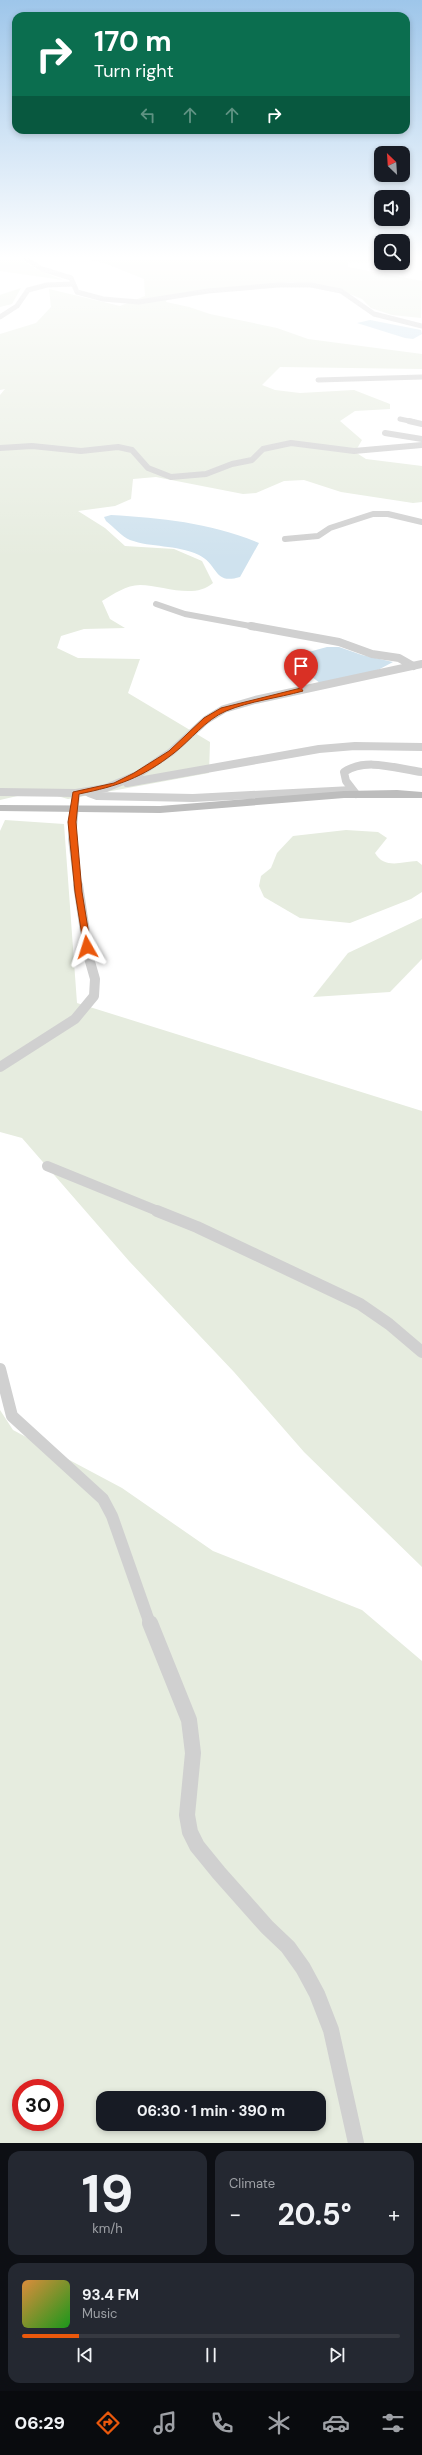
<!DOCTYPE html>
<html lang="en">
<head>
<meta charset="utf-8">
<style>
	:root { --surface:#171b24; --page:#242831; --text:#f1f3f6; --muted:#9ea1a6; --line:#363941; --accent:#ea580c }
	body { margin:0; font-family:"DM Sans",sans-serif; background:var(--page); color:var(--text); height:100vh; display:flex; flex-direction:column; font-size:15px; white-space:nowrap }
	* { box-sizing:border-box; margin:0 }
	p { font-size:13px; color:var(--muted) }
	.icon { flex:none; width:22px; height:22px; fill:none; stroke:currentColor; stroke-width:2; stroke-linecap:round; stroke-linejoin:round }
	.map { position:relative; height:2143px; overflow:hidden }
	.drawer { display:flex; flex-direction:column; gap:8px; padding:8px; background:#0d0f14; flex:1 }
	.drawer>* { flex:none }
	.banner { position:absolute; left:12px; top:12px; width:398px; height:122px; border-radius:12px; box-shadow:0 2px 6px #0003; background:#0b6e4f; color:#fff; overflow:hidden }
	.needle { width:26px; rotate:335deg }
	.tools { position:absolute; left:374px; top:146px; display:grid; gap:8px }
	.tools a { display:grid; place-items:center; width:36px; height:36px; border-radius:8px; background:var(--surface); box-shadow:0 2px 6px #0003; font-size:20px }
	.speed { position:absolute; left:12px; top:2079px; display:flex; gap:8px; font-size:20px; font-weight:700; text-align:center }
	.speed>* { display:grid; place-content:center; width:52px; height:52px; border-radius:50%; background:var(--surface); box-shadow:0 2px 6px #0003; line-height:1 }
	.speed .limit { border:6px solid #d22; background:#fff; color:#111 }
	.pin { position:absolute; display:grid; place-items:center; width:34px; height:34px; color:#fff; margin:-41px -17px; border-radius:50% 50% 50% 0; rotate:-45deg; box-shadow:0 0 4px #0007 }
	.pin .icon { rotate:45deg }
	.me { position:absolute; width:44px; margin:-22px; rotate:354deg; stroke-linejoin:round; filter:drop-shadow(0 0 3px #0008) }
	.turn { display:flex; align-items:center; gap:14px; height:84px; padding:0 16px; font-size:18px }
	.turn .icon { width:52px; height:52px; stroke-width:2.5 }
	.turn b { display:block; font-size:28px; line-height:34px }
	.lanes { display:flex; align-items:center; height:38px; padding:0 16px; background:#0003; justify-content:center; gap:20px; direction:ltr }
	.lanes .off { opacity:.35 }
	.big { font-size:30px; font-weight:700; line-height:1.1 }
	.drawer .widget { flex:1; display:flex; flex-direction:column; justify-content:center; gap:6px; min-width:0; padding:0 14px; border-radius:12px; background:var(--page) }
	.drawer .dial { align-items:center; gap:0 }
	.dial b { font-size:52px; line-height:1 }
	.song { display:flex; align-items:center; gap:12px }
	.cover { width:48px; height:48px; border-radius:6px; background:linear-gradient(135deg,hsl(30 70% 55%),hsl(120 70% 35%)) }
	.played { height:4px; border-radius:2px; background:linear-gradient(90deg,var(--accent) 15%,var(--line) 15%) }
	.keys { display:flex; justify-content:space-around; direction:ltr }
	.heat { display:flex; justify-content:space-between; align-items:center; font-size:22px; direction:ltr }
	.drawer .tiles { flex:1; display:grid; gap:8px; grid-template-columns:1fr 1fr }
	.widget:last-child { grid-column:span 2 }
	.trip { position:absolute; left:96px; top:2091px; width:230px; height:40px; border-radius:12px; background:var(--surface); box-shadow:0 2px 6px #0003; font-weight:700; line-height:40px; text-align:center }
	.dock { display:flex; height:64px; justify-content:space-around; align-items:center; background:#090b0e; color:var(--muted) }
	.dock .icon { width:28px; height:28px }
	.dock .current { color:var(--accent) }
	.dock b { font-size:18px; color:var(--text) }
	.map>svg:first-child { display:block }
</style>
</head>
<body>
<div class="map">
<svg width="422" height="2143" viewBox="0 0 422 2143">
	<rect width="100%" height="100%" fill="#fff"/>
	<g fill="#e6ecdf" fill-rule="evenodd">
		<path d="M 0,259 L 21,259 L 36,269 L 63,280 L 0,271 Z"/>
		<path d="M 84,259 L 381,259 L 381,263 L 348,262 L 348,267 L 422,281 L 421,318 L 392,315 L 371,308 L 362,299 L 330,286 L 291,282 L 205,290 L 167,298 L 166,302 L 189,307 L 210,314 L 277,328 L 308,339 L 422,354 L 422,369 L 280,367 L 262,385 L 275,390 L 300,393 L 354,390 L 390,404 L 390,409 L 355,411 L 340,421 L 362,440 L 355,452 L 366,459 L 422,466 L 422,502 L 413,503 L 341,492 L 304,480 L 284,481 L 256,493 L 243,494 L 156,477 L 133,479 L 131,499 L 115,506 L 78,511 L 105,528 L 125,546 L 174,549 L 202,561 L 213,583 C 194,600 162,585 140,585 C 126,585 114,594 102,601 L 110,619 L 125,628 L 84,629 L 61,636 L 57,648 L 78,658 L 140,659 L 128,693 L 210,742 L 209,773 L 68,799 L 39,791 L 0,800 L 0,395 L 5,389 L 0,390 L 0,334 L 36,323 L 51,307 L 49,289 L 120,306 L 145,296 L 144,279 L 104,263 Z"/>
		<path d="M 21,288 L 12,304 L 0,307 L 0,295 Z"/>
		<path d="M 5,820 L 64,824 L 77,1003 L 422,1111 L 422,1567 L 304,1452 L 234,1372 L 129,1261 L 22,1138 L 0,1132 L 0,831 Z"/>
		<path d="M 346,830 L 378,832 L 387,838 L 375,853 C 384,869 401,862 417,861 L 422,865 L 422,892 L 411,899 L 350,923 L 300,918 L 264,897 L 259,886 L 261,876 L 271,868 L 277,853 L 293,836 Z"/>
		<path d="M 422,918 L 422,959 L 390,992 L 313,997 L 348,953 Z"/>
		<path d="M 0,1410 L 13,1430 L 122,1488 L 213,1551 L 362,1610 L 422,1661 L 422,2143 L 0,2143 ZM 21,2088 L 55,2088 L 55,2122 L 21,2122 ZM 103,2098 L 319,2098 L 319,2124 L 103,2124 Z"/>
	</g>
	<g fill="#cfe2ee">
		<path d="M 370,320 L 421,330 L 422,334 L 413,339 L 405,338 L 357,323 Z"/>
		<path d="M 111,515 C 162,518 211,523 259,543 L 240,577 C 213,585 219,565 199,555 C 175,544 152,548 130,540 C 122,537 113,526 106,521 L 104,517 Z"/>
		<path d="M 327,647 L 339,647 L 362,655 L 393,662 L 376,671 L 320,683 L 297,666 L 290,657 Z"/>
	</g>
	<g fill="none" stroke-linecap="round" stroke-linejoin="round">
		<g stroke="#d0d0d0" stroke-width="5">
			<path d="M 26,259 L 42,269 L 71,278 L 77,292 L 103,299 L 139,302 L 208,291 L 279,285 L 311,285 L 341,291 L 374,314 L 422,326"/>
			<path d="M 0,317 L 17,306 L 28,290 L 47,285 L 73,284"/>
			<path d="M 318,380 L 422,377"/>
			<path d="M 400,419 L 414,422"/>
		</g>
		<g stroke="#d0d0d0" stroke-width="6">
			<path d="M 409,421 L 422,424"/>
			<path d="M 385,433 L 422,439"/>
			<path d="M 0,448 L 32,446 L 81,451 L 118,447 L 132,450 L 148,468 L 171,477 L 206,474 L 232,464 L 252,460 L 263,449 L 291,443 L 354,451 L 422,445"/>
			<path d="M 285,539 L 318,536 L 330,528 L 373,514 L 388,514 L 422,522"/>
			<path d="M 156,604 L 185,614 L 256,627"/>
		</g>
		<g stroke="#d0d0d0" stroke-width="8">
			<path d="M 251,626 L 339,642 L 372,654 L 399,658 L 413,666"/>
			<path d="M 127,783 L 319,749 L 355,746 L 422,747"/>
			<path d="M 0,792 L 76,793 L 106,788 L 137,775 L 171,752 L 206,720 L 224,709 L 255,700 L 422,664"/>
			<path d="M 76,793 L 72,839 L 78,886"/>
			<path d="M 89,793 L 97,796 L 193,798 L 352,790"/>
			<path d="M 356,794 L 346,781 L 344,772 C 366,757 398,769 422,772"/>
		</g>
		<g stroke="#d0d0d0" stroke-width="10">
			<path d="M 0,1067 L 75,1019 L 94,996 L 95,979 L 89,958 L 78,885"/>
			<path d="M 47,1166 L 160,1212"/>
		</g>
		<g stroke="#d0d0d0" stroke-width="12">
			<path d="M 157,1211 L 197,1227 L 360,1304 L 389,1324 L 422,1352"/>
			<path d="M 0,1369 L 12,1416 L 103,1499 L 112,1516 L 150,1624"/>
		</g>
		<path stroke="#d0d0d0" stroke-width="16" d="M 150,1623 L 189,1720 L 193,1753 L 187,1815 L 190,1832 L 197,1846 L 219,1873 L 267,1927 L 288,1947 L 303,1968 L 317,1994 L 331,2030 L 356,2143"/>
		<path fill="#bdbdbd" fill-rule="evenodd" d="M 397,790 L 422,792 L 422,798 L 344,798 L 160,813 L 0,811 L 0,805 L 160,806 L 344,791 Z"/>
	</g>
	<linearGradient id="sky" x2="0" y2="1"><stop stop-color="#9ec6ea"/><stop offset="0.46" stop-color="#fff"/><stop offset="1" stop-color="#fff" stop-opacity="0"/></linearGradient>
	<rect width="422" height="559" fill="url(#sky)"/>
	<path fill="#ea580c" stroke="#983908" d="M 301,688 L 303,691 C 278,698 250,701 226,711 C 205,720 191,740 174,753 C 142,778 118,786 79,794 L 76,822 L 82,892 L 91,947 L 84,948 L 75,892 L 68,822 L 73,792 L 114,783 L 134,773 L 169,751 L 204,718 L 221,708 Z"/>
</svg>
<div class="tools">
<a><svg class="needle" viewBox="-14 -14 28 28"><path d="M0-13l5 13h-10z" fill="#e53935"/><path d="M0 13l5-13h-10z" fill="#9ea1a6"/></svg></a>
<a><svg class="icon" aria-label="sound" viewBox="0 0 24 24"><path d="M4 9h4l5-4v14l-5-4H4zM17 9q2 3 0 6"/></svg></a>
<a><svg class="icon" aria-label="search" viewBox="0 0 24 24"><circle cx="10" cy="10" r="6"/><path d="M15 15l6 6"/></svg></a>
</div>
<div class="speed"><div class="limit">30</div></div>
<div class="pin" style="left:301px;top:690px;background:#d93025"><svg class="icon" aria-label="arrive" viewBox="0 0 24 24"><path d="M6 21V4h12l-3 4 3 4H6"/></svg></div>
<svg class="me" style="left:87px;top:947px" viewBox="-20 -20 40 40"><path d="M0-17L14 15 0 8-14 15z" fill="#ea580c" stroke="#fff" stroke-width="4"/></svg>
<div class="trip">06:30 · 1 min · 390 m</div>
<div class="banner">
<div class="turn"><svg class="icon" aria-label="right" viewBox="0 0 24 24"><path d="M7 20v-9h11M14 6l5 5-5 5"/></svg><div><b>170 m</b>Turn right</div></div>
<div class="lanes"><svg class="icon off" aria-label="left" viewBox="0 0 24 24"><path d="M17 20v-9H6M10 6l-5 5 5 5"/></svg><svg class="icon off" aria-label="ahead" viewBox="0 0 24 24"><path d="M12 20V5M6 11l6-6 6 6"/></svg><svg class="icon off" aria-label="ahead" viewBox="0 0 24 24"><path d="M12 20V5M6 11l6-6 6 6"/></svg><svg class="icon" aria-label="right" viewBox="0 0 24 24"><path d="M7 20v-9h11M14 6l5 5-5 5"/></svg></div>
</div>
</div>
<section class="drawer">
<div class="tiles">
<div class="widget dial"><b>19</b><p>km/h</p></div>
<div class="widget"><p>Climate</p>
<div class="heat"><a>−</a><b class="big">20.5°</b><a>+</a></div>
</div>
<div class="widget">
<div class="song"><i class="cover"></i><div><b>93.4 FM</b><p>Music</p></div></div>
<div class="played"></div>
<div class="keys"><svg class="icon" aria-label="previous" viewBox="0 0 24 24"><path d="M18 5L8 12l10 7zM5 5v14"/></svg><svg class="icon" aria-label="pause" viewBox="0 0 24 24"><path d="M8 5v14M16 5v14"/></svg><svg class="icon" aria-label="next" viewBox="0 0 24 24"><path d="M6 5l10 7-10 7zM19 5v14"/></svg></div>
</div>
</div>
</section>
<nav class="dock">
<b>06:29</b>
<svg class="icon current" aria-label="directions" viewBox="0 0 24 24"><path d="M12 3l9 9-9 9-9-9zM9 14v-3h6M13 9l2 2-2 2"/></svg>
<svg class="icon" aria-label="music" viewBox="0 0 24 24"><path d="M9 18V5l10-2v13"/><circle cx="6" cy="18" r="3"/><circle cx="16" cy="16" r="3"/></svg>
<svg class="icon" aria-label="phone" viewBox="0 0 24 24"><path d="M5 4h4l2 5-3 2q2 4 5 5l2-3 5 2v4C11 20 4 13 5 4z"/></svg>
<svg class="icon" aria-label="climate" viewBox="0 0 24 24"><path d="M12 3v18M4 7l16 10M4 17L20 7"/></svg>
<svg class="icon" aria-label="car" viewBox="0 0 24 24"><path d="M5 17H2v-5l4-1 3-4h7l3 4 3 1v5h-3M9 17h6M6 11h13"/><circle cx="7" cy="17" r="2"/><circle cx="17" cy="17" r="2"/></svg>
<svg class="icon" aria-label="filters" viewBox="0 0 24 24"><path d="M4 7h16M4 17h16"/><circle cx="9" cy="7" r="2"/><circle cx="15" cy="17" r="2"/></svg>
</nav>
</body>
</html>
